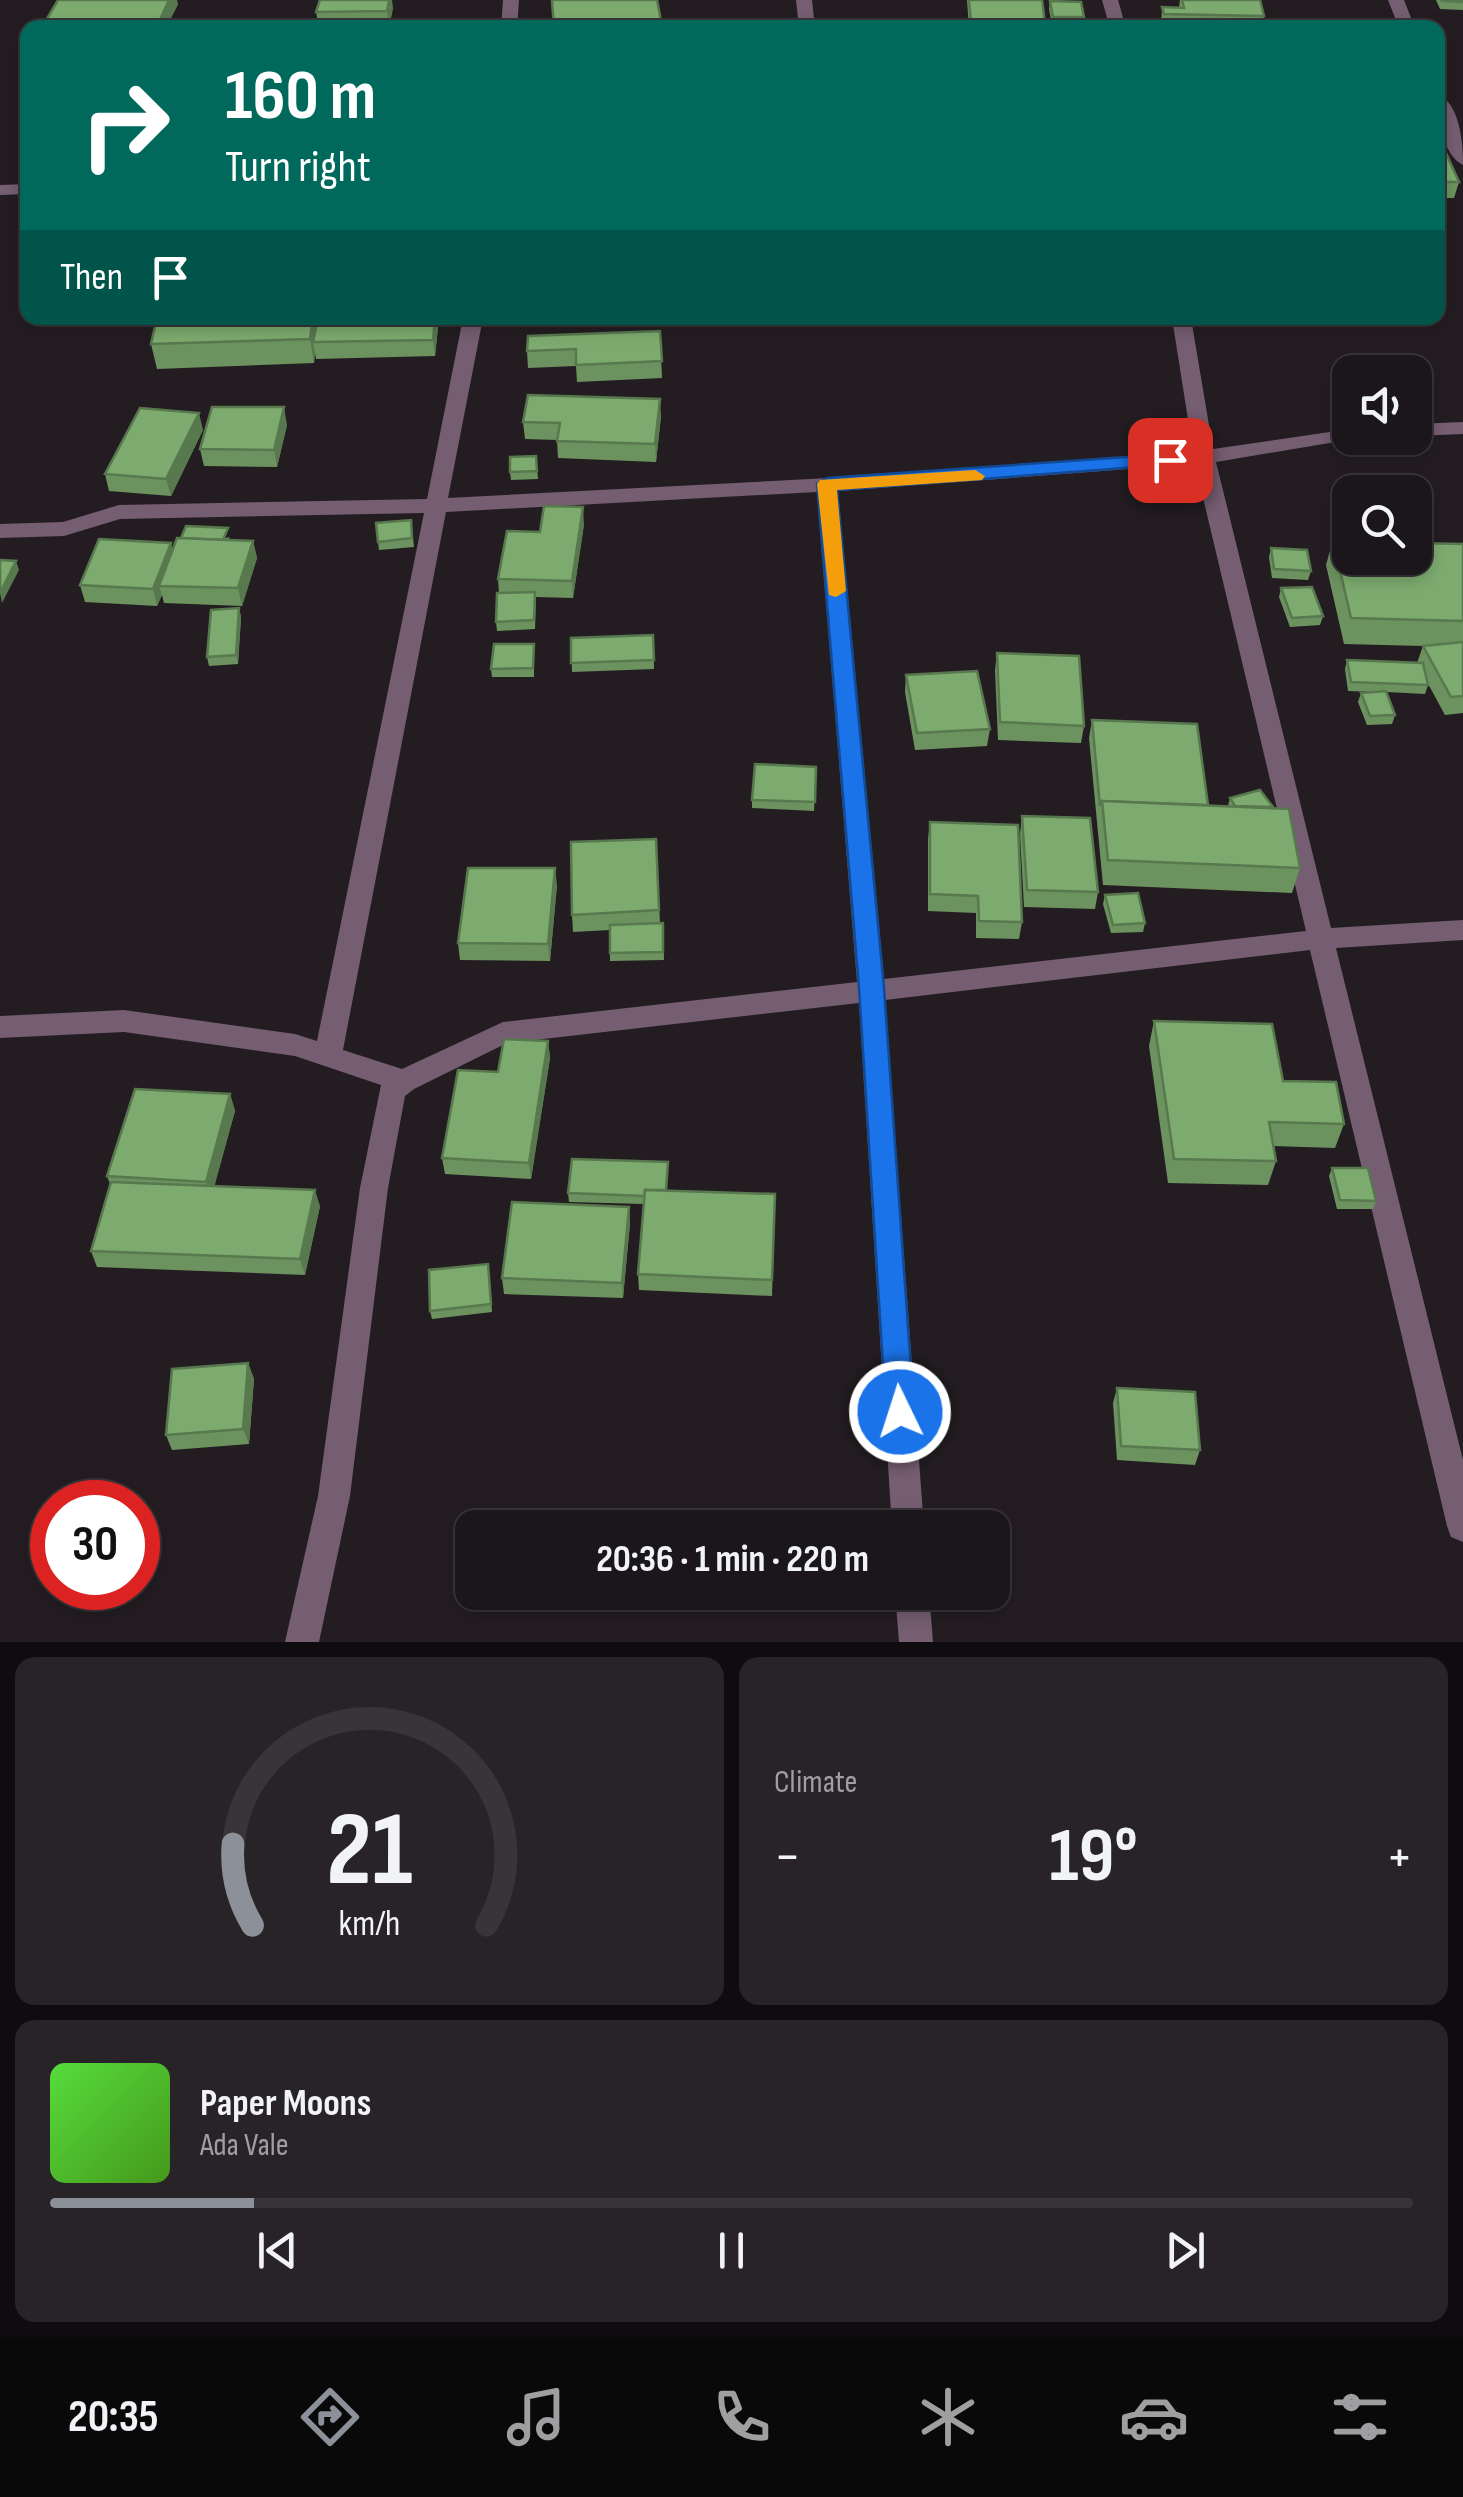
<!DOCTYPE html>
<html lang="en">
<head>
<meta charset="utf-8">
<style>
	:root { --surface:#1a161a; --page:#272327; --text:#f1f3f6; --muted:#9f9fa2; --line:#383539; --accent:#8c9099 }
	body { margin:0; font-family:"Sofia Sans Condensed",sans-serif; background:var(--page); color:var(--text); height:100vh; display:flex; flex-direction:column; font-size:38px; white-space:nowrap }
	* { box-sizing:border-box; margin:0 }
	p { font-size:32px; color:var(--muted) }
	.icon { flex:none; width:55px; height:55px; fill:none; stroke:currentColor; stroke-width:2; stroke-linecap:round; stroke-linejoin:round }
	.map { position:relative; height:1642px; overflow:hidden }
	.details { display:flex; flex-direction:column; gap:15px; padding:15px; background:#0e0c0e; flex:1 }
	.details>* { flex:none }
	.guide { position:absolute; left:20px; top:20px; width:1425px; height:305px; border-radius:20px; box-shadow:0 5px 15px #0003,0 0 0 2px var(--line); background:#00695c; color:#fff; overflow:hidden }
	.controls { position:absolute; left:1332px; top:355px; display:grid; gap:20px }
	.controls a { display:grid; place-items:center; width:100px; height:100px; border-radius:20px; background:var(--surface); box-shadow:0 5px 15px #0003,0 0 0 2px var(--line); font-size:50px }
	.speed { position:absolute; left:30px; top:1480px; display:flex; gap:20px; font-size:50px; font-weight:700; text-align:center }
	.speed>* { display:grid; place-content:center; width:130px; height:130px; border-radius:50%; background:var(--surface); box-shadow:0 5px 15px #0003,0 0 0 2px var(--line); line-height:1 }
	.speed .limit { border:15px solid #d22; background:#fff; color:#111 }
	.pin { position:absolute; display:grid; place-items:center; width:85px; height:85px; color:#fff; margin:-42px; border-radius:20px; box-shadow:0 5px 15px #0006 }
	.me { position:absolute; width:110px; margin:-55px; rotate:356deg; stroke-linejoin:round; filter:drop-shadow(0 0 8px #0008) }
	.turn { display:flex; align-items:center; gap:35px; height:210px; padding:0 40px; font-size:45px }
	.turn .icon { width:130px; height:130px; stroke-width:2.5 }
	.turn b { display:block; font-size:70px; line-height:85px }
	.then { display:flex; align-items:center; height:95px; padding:0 40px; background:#0003; gap:20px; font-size:38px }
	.big { font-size:75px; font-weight:700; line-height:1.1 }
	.details .card { flex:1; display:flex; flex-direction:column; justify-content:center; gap:15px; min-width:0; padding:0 35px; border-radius:20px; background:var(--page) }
	.details .dial { align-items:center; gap:0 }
	.dial svg { height:260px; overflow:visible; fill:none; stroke:var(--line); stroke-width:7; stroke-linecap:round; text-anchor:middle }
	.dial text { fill:var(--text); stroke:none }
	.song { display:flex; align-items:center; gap:30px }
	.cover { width:120px; height:120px; border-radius:15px; background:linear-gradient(135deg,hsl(110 70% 55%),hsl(100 70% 35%)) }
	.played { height:10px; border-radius:5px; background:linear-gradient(90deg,var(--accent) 15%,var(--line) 15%) }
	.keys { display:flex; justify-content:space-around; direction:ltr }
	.heat { display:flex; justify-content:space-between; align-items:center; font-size:55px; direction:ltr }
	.details .tiles { flex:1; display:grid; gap:15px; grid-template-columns:1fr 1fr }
	.card:last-child { grid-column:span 2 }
	.trip { position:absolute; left:455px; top:1510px; width:555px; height:100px; border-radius:20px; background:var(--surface); box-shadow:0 5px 15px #0003,0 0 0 2px var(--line); font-weight:700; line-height:100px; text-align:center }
	.menu { display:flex; height:160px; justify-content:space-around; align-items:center; background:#0a090a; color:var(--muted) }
	.menu .icon { width:70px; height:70px }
	.menu .active { color:var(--accent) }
	.menu b { font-size:45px; color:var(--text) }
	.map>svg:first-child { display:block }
</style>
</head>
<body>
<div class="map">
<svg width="1463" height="1642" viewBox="0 0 1463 1642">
	<rect width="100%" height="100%" fill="#231d22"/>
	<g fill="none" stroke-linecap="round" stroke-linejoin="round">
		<g fill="#755d72" fill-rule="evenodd">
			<path d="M 503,0 L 519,0 L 517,28 L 501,28 Z"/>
			<path d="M 796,0 L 812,0 L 815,28 L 799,28 Z"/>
			<path d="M 1102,0 L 1118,0 L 1126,28 L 1110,28 Z"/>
			<path d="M 1388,0 L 1404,0 L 1415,28 L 1399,28 Z"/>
			<path d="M 1438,94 C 1460,104 1463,143 1463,165 C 1442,155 1437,115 1438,94 Z"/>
			<path d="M 28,184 L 28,194 L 0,195 L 0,185 Z"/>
			<path d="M 463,318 L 483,318 L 448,498 L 907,474 L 1193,451 L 1172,318 L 1191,318 L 1213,449 L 1350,429 L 1350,438 L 1359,438 L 1216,462 L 1331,928 L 1463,920 L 1463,940 L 1336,948 L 1463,1460 L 1463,1542 L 1451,1537 L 1447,1526 L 1310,950 L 885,1000 L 924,1528 L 892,1528 L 859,1003 L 507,1043 L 414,1089 L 405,1096 L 388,1188 L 350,1496 L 319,1642 L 285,1642 L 318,1496 L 360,1188 L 381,1085 L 295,1056 L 124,1032 L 0,1038 L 0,1016 L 124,1010 L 295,1034 L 317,1041 L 424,513 L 120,519 L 64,536 L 0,538 L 0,524 L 63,522 L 119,505 L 427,499 ZM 1195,464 L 1306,931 L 884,979 L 838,491 ZM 817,492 L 857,982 L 503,1022 L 402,1069 L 343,1050 L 446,512 Z"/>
			<path d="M 1463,422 L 1463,434 L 1415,436 L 1415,424 Z"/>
			<path d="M 895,1592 L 929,1592 L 933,1642 L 899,1642 Z"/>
		</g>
	</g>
	<g fill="#6c935f">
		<path d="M 551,0 L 661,21 L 661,28 L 554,28 Z"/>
		<path d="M 967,0 L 1042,0 L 1045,26 L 1050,28 L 969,28 Z"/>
		<path d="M 1180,0 L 1260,0 L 1264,16 L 1262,28 L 1161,28 L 1162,7 L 1179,8 Z"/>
		<path d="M 1436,0 L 1463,0 L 1463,10 L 1440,9 Z"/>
		<path d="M 1050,1 L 1084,17 L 1084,25 L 1052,25 L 1049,9 Z"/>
		<path d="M 178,4 L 167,26 L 192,28 L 47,28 L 45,22 Z"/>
		<path d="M 393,8 L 389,27 L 319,28 L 316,12 Z"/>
		<path d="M 1438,135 L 1459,182 L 1454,198 L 1438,198 Z"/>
		<path d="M 439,318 L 435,356 L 316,359 L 315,353 L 314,363 L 157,369 L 151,344 Z"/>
		<path d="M 660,331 L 662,378 L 577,382 L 576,366 L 528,368 L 527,351 Z"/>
		<path d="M 661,416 L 656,462 L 558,458 L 557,440 L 525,439 L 523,422 Z"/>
		<path d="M 287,425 L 277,467 L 204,466 L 200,449 Z"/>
		<path d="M 203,430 L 171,496 L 109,491 L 105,474 Z"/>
		<path d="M 536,456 L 538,479 L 511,480 L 510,472 Z"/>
		<path d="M 411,520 L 414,547 L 379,550 L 378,542 Z"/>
		<path d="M 584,524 L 573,598 L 536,597 L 535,629 L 497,631 L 496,622 L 499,593 L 498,579 L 540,532 Z"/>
		<path d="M 230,537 L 228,540 L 253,541 L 257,558 L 242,606 L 164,603 L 162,595 L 157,606 L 85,602 L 80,585 L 173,549 Z"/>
		<path d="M 1333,540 L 1463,544 L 1463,713 L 1445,715 L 1426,680 L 1428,685 L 1425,694 L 1387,692 L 1395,715 L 1392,724 L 1367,725 L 1358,702 L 1361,693 L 1375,692 L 1348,691 L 1345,669 L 1347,660 L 1417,663 L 1423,646 L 1344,644 L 1326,565 Z"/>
		<path d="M 1271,548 L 1311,571 L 1308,580 L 1272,578 L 1269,557 Z"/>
		<path d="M 1281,588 L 1323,616 L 1320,625 L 1290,627 L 1279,597 Z"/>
		<path d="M 239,608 L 241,617 L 238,664 L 209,666 L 207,657 Z"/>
		<path d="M 653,635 L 654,669 L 572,672 L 571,638 Z"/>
		<path d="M 534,644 L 534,677 L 492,677 L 491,669 Z"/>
		<path d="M 997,653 L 1084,726 L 1081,743 L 998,740 L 995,670 Z"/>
		<path d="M 906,675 L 990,729 L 987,746 L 915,750 L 905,692 Z"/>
		<path d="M 1092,720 L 1208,805 L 1228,806 L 1230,798 L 1300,868 L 1292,893 L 1103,885 L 1089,738 Z"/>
		<path d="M 816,767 L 814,811 L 752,808 L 752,800 Z"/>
		<path d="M 1022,816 L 1098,892 L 1095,909 L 1024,907 L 1020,834 Z"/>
		<path d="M 930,822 L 1022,922 L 1019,939 L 976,938 L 976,913 L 928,911 L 928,839 Z"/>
		<path d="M 656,839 L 660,923 L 663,923 L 664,960 L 610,961 L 610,930 L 573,932 L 572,915 Z"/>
		<path d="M 557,885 L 550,961 L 460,960 L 458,943 Z"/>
		<path d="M 1105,895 L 1145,923 L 1143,932 L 1111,933 L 1103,904 Z"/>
		<path d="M 1154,1021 L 1283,1081 L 1344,1124 L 1335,1148 L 1273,1146 L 1276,1161 L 1268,1185 L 1168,1183 L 1149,1046 Z"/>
		<path d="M 548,1041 L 550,1058 L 531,1179 L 445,1174 L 442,1158 L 498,1072 Z"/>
		<path d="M 230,1094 L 235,1111 L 214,1186 L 320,1206 L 305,1275 L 97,1267 L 91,1251 L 110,1184 L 107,1176 Z"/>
		<path d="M 1332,1168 L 1376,1201 L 1373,1209 L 1337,1209 L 1329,1176 Z"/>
		<path d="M 668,1171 L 667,1190 L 775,1194 L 772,1296 L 639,1290 L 638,1274 L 644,1204 L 569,1202 L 568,1193 Z"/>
		<path d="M 629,1207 L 630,1223 L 623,1298 L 504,1294 L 502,1278 Z"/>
		<path d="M 489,1272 L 492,1312 L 432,1319 L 430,1311 Z"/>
		<path d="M 248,1363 L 254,1379 L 249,1444 L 172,1450 L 166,1435 Z"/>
		<path d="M 1117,1388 L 1200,1450 L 1195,1465 L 1117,1460 L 1113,1403 Z"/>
	</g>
	<g fill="#58784e">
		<path d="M 169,0 L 177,0 L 178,4 L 166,28 L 157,26 Z"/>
		<path d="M 389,0 L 392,0 L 393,8 L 389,27 L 387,11 Z"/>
		<path d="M 313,318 L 320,318 L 313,342 L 315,353 L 314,363 L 310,339 Z"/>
		<path d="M 435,318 L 439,318 L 435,356 L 433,340 Z"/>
		<path d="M 660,399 L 661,416 L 656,462 L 655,444 Z"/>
		<path d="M 284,407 L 287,425 L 277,467 L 274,450 Z"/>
		<path d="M 199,413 L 203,430 L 171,496 L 166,479 Z"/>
		<path d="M 583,507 L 584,524 L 573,598 L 572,581 Z"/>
		<path d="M 253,541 L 257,558 L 242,606 L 238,588 Z"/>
		<path d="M 171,543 L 175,560 L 159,586 L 162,595 L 157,606 L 153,589 Z"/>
		<path d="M 16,561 L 19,570 L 2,603 L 0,593 Z"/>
		<path d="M 239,608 L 241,617 L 238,664 L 236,655 Z"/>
		<path d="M 555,868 L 557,885 L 550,961 L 548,944 Z"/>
		<path d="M 548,1041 L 550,1058 L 531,1179 L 529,1163 Z"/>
		<path d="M 230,1094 L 235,1111 L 211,1199 L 206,1182 Z"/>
		<path d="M 315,1190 L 320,1206 L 305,1275 L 300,1259 Z"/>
		<path d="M 629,1207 L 630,1223 L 623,1298 L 622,1283 Z"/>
		<path d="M 248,1363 L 254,1379 L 249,1444 L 243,1429 Z"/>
	</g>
	<g fill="#7dab6f" stroke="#58784e" stroke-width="2.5">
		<path d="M 58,0 L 169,0 L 157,26 L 191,25 L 190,28 L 107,28 L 150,26 L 45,22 Z"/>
		<path d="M 320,0 L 389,0 L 387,11 L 316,12 Z"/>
		<path d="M 552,0 L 657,0 L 661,21 L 584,25 L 585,28 L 554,28 Z"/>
		<path d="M 969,0 L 1042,0 L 1045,24 L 971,22 Z"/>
		<path d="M 1182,0 L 1260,0 L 1264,16 L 1164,14 L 1162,7 L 1184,8 Z"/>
		<path d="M 1441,0 L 1463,0 L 1463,2 L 1442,1 Z"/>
		<path d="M 1050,1 L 1081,2 L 1084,17 L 1053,17 Z"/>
		<path d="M 971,24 L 1050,26 L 1050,28 L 971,28 Z"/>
		<path d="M 1438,135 L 1459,182 L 1438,182 Z"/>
		<path d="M 157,318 L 313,318 L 310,339 L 151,344 Z"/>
		<path d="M 318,318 L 435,318 L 433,340 L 313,342 Z"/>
		<path d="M 660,331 L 662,361 L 576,365 L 576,349 L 527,351 L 528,336 Z"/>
		<path d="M 528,395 L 660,399 L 655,444 L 557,441 L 560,423 L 523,422 Z"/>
		<path d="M 212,407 L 284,407 L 274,450 L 200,449 Z"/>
		<path d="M 140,408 L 199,413 L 166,479 L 105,474 Z"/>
		<path d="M 536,456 L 537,471 L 510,472 L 510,457 Z"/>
		<path d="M 544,506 L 583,507 L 572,581 L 498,579 L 507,531 L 540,532 Z"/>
		<path d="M 411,520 L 412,538 L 378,542 L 376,523 Z"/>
		<path d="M 186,526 L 228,528 L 223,540 L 181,538 Z"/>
		<path d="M 177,538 L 253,541 L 238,588 L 159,586 Z"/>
		<path d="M 99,539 L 171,543 L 153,589 L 80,585 Z"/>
		<path d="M 1333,540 L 1350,541 L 1350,558 L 1415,558 L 1415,543 L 1463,544 L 1463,621 L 1351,618 Z"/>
		<path d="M 1271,548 L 1307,550 L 1311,571 L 1274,569 Z"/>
		<path d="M 0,560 L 16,561 L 0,593 Z"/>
		<path d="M 1312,587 L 1323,616 L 1292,618 L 1281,588 Z"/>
		<path d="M 535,592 L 534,620 L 496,622 L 497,593 Z"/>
		<path d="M 239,608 L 236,655 L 207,657 L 211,610 Z"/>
		<path d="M 653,635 L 654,660 L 571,663 L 571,638 Z"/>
		<path d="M 1463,642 L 1463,696 L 1451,697 L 1423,646 Z"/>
		<path d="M 494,644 L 534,644 L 533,668 L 491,669 Z"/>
		<path d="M 997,653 L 1079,656 L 1084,726 L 1000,722 Z"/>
		<path d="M 1347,660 L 1423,663 L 1428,685 L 1351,682 Z"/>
		<path d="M 977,671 L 990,729 L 917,733 L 906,675 Z"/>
		<path d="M 1386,691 L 1395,715 L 1370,716 L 1361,693 Z"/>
		<path d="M 1092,720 L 1197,724 L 1208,805 L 1102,801 L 1100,806 Z"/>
		<path d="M 755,764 L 816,767 L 815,802 L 752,800 Z"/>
		<path d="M 1260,790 L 1273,807 L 1235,806 L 1230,798 Z"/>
		<path d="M 1102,801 L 1289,809 L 1300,868 L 1108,860 Z"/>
		<path d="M 1022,816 L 1090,818 L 1098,892 L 1027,890 Z"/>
		<path d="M 930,822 L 1018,825 L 1022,922 L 979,921 L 978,896 L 930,894 Z"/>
		<path d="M 656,839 L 659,910 L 572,915 L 571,842 Z"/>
		<path d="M 468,868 L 555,868 L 548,944 L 458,943 Z"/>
		<path d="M 1138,893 L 1145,923 L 1113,925 L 1105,895 Z"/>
		<path d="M 663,923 L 663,952 L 610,953 L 610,925 Z"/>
		<path d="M 1154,1021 L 1272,1024 L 1283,1081 L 1336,1082 L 1344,1124 L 1269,1122 L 1276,1161 L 1174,1159 Z"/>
		<path d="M 504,1039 L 548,1041 L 529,1163 L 442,1158 L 458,1070 L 498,1072 Z"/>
		<path d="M 135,1089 L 230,1094 L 206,1182 L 107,1176 Z"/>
		<path d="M 572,1159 L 668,1162 L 666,1190 L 645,1190 L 645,1196 L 568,1193 Z"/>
		<path d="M 1332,1168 L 1368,1168 L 1376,1201 L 1340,1200 Z"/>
		<path d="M 111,1182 L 315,1190 L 300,1259 L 91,1251 Z"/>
		<path d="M 645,1190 L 775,1194 L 772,1280 L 638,1274 Z"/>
		<path d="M 512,1202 L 629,1207 L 622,1283 L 502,1278 Z"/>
		<path d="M 488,1264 L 491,1304 L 430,1311 L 429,1270 Z"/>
		<path d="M 248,1363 L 243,1429 L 166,1435 L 172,1369 Z"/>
		<path d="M 1117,1388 L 1195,1392 L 1200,1450 L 1121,1446 Z"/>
	</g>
	<path fill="#1a73e8" stroke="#114b97" stroke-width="2.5" d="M 1170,454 L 1177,456 L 1177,464 L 837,490 L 884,988 L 914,1412 L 910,1421 L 900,1425 L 890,1421 L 886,1412 L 859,988 L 817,484 L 827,478 Z"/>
	<path fill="#f59e0b" d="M 975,470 L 985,476 L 982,480 L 837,490 L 846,591 L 836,597 L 829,595 L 817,484 L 820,480 Z"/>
</svg>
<div class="controls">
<a><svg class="icon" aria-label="sound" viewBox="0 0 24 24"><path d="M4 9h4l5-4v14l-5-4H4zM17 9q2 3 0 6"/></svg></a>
<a><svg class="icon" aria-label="search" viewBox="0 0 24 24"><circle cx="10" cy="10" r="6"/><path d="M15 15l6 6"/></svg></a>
</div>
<div class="speed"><div class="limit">30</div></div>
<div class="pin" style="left:1170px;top:460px;background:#d93025"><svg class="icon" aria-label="arrive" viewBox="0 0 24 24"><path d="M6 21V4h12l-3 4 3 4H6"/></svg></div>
<svg class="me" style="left:900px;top:1412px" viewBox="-20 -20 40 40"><circle r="17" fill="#1a73e8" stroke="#fff" stroke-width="3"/><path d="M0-11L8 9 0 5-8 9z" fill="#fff"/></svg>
<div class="trip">20:36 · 1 min · 220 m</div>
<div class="guide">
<div class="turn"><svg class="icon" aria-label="right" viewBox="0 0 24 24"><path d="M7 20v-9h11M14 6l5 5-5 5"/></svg><div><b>160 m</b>Turn right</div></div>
<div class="then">Then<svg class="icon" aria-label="arrive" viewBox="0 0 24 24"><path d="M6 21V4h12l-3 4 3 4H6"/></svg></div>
</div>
</div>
<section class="details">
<div class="tiles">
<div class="card dial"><svg viewBox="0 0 100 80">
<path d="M14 69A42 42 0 1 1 86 69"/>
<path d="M14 69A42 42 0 0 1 8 44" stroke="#8c9099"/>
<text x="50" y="56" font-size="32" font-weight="700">21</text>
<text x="50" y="72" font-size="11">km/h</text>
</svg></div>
<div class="card"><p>Climate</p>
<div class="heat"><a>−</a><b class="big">19°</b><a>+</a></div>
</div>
<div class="card">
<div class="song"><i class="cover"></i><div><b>Paper Moons</b><p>Ada Vale</p></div></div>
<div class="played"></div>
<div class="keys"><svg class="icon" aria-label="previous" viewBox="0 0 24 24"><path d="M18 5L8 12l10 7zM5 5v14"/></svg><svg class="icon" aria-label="pause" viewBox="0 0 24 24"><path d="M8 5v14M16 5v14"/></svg><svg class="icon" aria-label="next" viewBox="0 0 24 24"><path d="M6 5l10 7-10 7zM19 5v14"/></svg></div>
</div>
</div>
</section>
<nav class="menu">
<b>20:35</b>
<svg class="icon active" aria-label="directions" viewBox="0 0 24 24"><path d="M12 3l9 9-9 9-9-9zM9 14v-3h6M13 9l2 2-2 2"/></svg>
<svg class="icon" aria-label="music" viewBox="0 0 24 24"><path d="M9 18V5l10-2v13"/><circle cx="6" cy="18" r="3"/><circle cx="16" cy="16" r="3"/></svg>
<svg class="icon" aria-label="phone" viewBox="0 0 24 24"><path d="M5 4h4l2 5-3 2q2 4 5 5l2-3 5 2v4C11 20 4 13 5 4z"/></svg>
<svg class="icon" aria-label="climate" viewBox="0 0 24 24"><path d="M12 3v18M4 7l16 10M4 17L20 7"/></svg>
<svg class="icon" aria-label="car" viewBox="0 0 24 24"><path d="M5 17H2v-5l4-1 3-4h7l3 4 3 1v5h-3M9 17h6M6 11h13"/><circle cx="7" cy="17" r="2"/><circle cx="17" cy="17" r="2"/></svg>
<svg class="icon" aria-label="filters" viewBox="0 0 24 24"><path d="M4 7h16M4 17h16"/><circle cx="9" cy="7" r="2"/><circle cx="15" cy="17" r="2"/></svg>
</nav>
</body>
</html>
